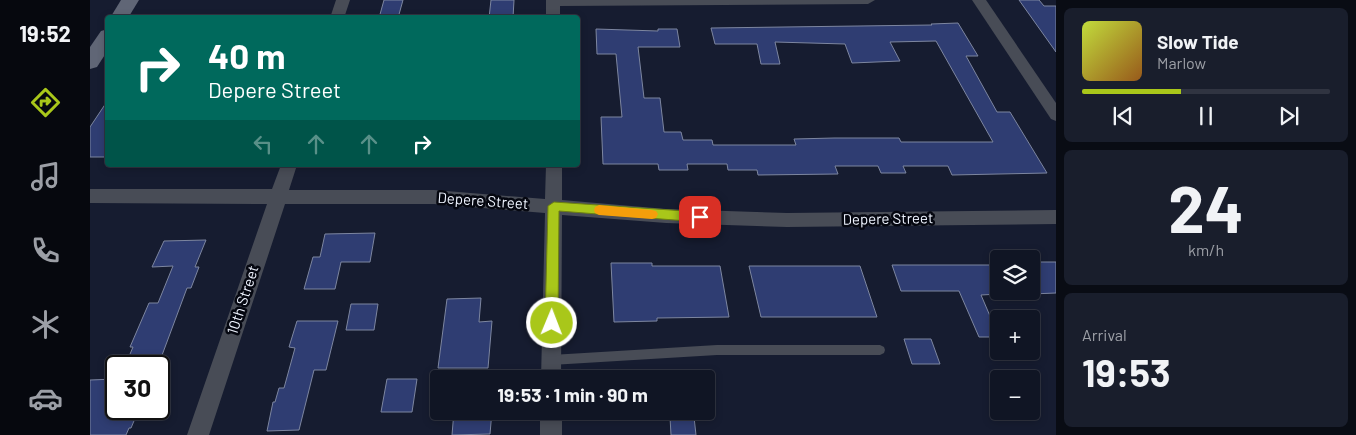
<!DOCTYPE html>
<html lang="en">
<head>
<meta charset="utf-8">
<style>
	:root { --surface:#101524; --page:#191e2c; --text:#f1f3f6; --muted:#9c9fa6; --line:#303441; --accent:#a9c71a }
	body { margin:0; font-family:Barlow,sans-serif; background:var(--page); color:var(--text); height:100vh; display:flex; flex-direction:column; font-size:19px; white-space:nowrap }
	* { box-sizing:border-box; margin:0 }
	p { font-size:16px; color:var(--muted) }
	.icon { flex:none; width:28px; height:28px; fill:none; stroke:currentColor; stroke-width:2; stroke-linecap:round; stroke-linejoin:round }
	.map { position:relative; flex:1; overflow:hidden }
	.drawer { display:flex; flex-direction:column; gap:8px; padding:8px; background:#090c14; width:300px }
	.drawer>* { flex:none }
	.hud { position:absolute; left:15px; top:15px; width:475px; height:152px; border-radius:5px; box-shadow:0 2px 8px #0003,0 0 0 1px var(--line); background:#00695c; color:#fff; overflow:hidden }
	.buttons { position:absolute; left:900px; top:250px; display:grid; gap:10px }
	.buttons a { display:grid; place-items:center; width:50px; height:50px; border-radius:5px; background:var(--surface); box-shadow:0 2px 8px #0003,0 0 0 1px var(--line); font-size:25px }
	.speed { position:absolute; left:15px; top:355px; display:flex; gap:10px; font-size:25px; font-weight:700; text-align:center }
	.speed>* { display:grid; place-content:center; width:65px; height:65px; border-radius:50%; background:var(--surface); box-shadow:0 2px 8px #0003,0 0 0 1px var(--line); line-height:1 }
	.speed .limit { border:2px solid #111; border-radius:8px; background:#fff; color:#111 }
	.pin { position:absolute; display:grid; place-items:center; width:42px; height:42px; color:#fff; margin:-21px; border-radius:10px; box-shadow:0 2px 8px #0006 }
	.me { position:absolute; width:55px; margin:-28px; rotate:1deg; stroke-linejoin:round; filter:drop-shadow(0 0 4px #0008) }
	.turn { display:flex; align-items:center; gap:18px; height:105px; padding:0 20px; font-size:22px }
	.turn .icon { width:65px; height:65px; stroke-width:2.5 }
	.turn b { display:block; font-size:35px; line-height:42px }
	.lanes { display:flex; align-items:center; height:48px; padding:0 20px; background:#0003; justify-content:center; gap:25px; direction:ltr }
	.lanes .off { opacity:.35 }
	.big { font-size:38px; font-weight:700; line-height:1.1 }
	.drawer .widget { flex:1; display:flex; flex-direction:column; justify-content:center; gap:8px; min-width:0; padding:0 18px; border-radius:8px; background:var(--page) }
	.drawer .dial { align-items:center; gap:0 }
	.dial b { font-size:65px; line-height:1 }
	.song { display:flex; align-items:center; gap:15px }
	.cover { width:60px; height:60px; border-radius:8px; background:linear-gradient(135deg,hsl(70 70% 55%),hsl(30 70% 35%)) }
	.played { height:5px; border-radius:2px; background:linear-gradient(90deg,var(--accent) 40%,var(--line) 40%) }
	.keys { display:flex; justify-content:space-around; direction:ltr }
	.trip { position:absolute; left:340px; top:370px; width:285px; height:50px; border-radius:5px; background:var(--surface); box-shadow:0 2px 8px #0003,0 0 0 1px var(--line); font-weight:700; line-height:50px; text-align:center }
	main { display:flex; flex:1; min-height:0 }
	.dock { display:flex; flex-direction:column; width:90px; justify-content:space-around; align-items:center; background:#06080e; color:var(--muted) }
	.dock .icon { width:35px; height:35px }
	.dock .active { color:var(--accent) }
	.dock b { font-size:22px; color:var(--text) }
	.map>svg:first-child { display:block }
</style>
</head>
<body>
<main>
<nav class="dock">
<b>19:52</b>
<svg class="icon active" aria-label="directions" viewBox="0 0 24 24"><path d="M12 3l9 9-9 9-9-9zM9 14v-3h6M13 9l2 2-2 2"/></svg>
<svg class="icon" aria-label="music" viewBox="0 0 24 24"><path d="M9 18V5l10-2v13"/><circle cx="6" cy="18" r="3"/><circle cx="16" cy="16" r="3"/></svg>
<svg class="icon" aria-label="phone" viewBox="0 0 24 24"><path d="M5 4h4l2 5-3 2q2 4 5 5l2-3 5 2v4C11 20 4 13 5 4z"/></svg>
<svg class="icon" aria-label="climate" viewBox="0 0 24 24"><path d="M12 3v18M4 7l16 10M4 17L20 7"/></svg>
<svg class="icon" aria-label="car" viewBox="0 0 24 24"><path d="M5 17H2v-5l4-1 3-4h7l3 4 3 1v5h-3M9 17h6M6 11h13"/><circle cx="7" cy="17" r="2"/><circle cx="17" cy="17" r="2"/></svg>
</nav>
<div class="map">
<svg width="966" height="435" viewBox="0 0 966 435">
	<rect width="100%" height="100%" fill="#161c30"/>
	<g fill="#2f3d72" stroke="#7d86a0">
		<path d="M 294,0 L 313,0 L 308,18 L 289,18 Z"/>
		<path d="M 401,0 L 424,0 L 423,18 L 399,18 Z"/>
		<path d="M 929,0 L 949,0 L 954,6 L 966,6 L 966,52 Z"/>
		<path d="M 868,23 L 888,56 L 876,56 L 907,112 L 920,112 L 957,173 L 862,175 L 858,166 L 813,166 L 816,173 L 791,173 L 788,166 L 745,166 L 748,174 L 668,175 L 667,170 L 638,170 L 637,164 L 597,164 L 598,170 L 569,170 L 568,164 L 513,164 L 511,117 L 532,117 L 526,54 L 507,54 L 506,29 L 568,31 L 568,29 L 587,29 L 590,47 L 548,47 L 554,98 L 570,98 L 574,132 L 591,132 L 593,140 L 622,140 L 623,145 L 706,145 L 704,139 L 744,138 L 809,138 L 811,142 L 903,142 L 846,41 L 800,42 L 810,61 L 762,63 L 755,44 L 685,42 L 690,64 L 671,64 L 667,44 L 625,44 L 621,28 L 842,25 L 841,24 Z"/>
		<path d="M 18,100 L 18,157 L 0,157 L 0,127 Z"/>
		<path d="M 285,233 L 280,262 L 251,262 L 245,289 L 214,289 L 223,257 L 230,257 L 235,234 Z"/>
		<path d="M 116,240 L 105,267 L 109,267 L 101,288 L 97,288 L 68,366 L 35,366 L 43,347 L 40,347 L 59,303 L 68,303 L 83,266 L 62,267 L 74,241 Z"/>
		<path d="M 941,262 L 966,262 L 966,293 L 941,294 Z"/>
		<path d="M 521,263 L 562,263 L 562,266 L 630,266 L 639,317 L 567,318 L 567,321 L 524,322 Z"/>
		<path d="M 802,265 L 909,265 L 909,294 L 891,295 L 909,337 L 889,337 L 869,291 L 811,291 Z"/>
		<path d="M 659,266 L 770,266 L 787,317 L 671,317 Z"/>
		<path d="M 391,298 L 389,322 L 402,321 L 398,368 L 348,368 L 357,299 Z"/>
		<path d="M 261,304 L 288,304 L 284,330 L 256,330 Z"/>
		<path d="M 207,321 L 248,321 L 236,370 L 224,370 L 209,430 L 177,431 L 183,402 L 185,402 L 189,388 L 194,388 L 205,348 L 199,347 Z"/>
		<path d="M 814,339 L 841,339 L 850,364 L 822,364 Z"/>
		<path d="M 26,379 L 26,409 L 49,409 L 41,428 L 39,428 L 36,435 L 0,435 L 0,380 Z"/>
		<path d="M 297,379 L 327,379 L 322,412 L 291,412 Z"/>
		<path d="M 364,411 L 402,411 L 400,434 L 362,435 Z"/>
		<path d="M 580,417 L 604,417 L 606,435 L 581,435 Z"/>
	</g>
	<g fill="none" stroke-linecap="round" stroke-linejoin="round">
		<path fill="#484c56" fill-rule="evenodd" d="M 627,345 L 790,345 L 794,347 L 795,350 L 794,353 L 790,355 L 627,355 L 461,365 L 457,364 L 456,360 L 457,356 L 461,355 Z"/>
		<g fill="#484c56" fill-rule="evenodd">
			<path d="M 246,0 L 260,0 L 254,18 L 240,18 Z"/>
			<path d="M 456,0 L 785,0 L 778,4 L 470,6 L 470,18 L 456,18 Z"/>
			<path d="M 882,0 L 896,0 L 966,103 L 966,121 L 961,119 Z"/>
			<path d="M 191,165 L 207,165 L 199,190 L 344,190 L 455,199 L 456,165 L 472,165 L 472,200 L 576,209 L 697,213 L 966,210 L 966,224 L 697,227 L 576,223 L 472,215 L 471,379 L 451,379 L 455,213 L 344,204 L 195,204 L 119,435 L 97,435 L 177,204 L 0,203 L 0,189 L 182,189 Z"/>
			<rect x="450" y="411" width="22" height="24"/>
		</g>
		<g fill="#606676" fill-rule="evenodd">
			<path d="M 31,0 L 49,0 L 38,18 L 20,18 Z"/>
			<path d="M 18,29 L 18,50 L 7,67 L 0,69 L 0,47 L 11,31 Z"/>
		</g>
	</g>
	<path fill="#a9c71a" stroke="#6e8111" d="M 464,202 L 610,212 L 615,213 L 616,217 L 615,220 L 610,222 L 469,211 L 468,323 L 466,327 L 462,329 L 457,327 L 455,323 L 458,206 Z"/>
	<path fill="#f59e0b" d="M 509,205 L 562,210 L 566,211 L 568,214 L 566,218 L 562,219 L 509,215 L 505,213 L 504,210 L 505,207 Z"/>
	<g text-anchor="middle" stroke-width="5" stroke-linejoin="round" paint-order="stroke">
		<g font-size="15" fill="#eef3fe" stroke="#050710">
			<text transform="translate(393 201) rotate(4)" y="5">Depere Street</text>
			<text transform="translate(798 219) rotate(-1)" y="5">Depere Street</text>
			<text transform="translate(153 300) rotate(-72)" y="5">10th Street</text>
		</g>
	</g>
</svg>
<div class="buttons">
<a><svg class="icon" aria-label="layers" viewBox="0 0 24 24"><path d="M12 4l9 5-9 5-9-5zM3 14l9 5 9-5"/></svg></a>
<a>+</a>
<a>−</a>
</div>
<div class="speed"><div class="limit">30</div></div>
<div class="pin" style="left:610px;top:217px;background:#d93025"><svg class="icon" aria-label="arrive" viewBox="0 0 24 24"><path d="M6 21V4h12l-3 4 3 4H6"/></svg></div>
<svg class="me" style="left:462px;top:323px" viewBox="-20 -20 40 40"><circle r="17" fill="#a9c71a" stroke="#fff" stroke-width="3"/><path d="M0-11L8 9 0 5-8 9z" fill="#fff"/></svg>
<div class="trip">19:53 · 1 min · 90 m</div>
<div class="hud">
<div class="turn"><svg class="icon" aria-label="right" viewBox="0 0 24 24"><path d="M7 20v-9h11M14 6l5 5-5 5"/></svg><div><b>40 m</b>Depere Street</div></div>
<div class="lanes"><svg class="icon off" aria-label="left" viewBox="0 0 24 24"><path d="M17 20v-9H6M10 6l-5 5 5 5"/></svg><svg class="icon off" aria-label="ahead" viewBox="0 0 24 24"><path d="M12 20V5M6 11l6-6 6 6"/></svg><svg class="icon off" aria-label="ahead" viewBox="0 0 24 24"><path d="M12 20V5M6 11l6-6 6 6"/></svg><svg class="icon" aria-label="right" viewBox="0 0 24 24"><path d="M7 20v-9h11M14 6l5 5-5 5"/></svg></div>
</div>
</div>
<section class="drawer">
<div class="widget">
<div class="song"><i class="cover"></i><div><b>Slow Tide</b><p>Marlow</p></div></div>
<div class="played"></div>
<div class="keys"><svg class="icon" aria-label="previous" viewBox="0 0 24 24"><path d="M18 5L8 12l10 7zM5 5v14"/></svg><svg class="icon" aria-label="pause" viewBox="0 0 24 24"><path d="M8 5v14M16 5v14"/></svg><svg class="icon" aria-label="next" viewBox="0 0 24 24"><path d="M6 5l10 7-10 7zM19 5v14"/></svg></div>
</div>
<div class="widget dial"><b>24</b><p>km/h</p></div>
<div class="widget"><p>Arrival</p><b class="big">19:53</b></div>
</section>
</main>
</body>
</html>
